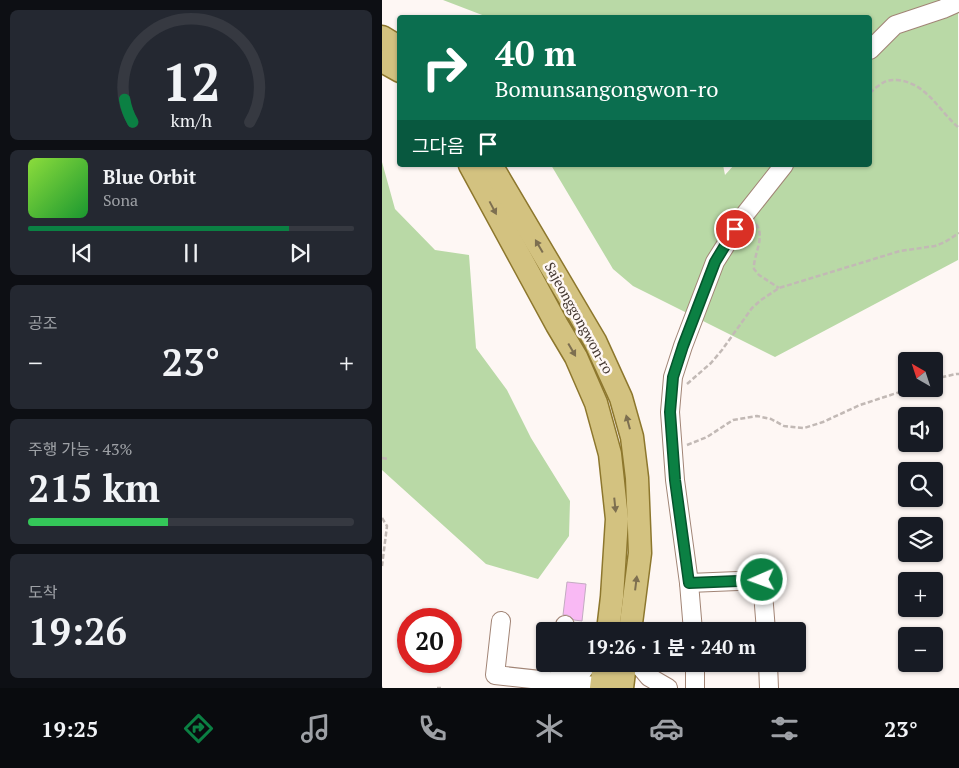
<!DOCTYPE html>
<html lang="ko">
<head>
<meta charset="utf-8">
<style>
	:root { --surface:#171b24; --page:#242831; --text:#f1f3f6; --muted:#9ea1a6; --line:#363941; --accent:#0b8043 }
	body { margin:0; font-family:"PT Serif","Noto Sans KR",serif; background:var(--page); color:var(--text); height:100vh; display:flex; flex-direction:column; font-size:19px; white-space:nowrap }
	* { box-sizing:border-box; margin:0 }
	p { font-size:16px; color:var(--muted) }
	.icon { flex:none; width:28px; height:28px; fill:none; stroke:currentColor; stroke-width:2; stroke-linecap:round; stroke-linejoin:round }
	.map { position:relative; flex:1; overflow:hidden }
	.sheet { display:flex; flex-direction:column; gap:10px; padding:10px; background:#0d0f14; width:382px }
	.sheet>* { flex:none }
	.top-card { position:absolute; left:15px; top:15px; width:475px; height:152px; border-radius:5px; box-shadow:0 1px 4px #0004; background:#0b6e4f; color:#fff; overflow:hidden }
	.needle { width:32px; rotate:321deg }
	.buttons { position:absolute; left:516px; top:352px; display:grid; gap:10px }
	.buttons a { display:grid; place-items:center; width:45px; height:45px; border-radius:5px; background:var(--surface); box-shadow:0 1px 4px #0004; font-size:25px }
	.speed { position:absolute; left:15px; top:608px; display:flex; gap:10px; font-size:25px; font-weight:700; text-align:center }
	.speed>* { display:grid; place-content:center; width:65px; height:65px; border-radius:50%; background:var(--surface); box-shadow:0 1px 4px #0004; line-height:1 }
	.speed .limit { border:8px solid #d22; background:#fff; color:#111 }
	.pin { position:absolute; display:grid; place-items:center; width:42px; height:42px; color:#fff; margin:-21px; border:2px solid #fff; border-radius:50%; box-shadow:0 1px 5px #0007 }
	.me { position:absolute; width:55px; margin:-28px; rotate:268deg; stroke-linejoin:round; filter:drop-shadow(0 0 4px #0008) }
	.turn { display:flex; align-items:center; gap:18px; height:105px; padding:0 15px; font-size:22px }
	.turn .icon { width:65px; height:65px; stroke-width:2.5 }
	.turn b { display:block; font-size:35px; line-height:42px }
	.then { display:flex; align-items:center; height:48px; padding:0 15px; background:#0003; gap:10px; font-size:19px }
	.big { font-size:38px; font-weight:700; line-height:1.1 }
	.sheet .widget { flex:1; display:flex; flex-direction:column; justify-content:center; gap:8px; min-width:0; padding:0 18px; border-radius:8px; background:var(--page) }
	.sheet .dial { align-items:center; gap:0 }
	.dial svg { height:130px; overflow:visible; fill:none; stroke:var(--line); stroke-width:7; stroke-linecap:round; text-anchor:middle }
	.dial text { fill:var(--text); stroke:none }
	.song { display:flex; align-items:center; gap:15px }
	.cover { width:60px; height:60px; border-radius:8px; background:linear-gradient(135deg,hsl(90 70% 55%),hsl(130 70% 35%)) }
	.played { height:5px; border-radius:2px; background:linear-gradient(90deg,var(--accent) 80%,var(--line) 80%) }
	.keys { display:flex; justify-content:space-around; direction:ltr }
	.heat { display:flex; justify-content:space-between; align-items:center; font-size:28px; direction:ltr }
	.charge { height:8px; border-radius:4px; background:linear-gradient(90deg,#34c759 43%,var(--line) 0) }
	.trip { position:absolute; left:154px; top:622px; width:270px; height:50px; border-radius:5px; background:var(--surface); box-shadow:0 1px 4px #0004; font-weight:700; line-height:50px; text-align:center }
	.menu { display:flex; height:80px; justify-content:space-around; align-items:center; background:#090b0e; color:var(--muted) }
	.menu .icon { width:35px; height:35px }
	.menu .active { color:var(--accent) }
	.menu b { font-size:22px; color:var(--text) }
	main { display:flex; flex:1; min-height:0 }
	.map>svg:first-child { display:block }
</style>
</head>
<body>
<main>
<section class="sheet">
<div class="widget dial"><svg viewBox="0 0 100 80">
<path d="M14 69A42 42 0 1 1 86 69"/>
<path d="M14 69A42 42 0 0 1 9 55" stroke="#0b8043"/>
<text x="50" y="56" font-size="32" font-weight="700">12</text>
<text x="50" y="72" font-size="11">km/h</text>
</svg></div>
<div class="widget">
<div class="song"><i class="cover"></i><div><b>Blue Orbit</b><p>Sona</p></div></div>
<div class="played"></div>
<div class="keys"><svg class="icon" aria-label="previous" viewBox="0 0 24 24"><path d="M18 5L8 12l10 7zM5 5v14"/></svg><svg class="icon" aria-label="pause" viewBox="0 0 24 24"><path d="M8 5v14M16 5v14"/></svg><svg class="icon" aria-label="next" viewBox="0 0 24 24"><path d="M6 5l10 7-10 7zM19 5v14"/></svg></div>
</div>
<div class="widget"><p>공조</p>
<div class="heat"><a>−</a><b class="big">23°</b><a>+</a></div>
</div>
<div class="widget"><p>주행 가능 · 43%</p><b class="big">215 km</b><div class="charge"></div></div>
<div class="widget"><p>도착</p><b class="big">19:26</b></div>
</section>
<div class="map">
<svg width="577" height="688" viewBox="0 0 577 688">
	<rect width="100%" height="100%" fill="#fef7f4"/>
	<g fill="#b9d9a6">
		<path d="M 61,0 L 576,0 L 576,260 L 393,357 L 251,286 L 231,269 L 169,165 L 341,165 L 343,175 L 352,165 L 488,165 L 488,18 L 108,18 Z"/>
		<path d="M 0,162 L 13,209 L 53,250 L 87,255 L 94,348 L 125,390 L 149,438 L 188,501 L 187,536 L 156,579 L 104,564 L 0,470 Z"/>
	</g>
	<path fill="#f9b9f4" stroke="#c3abc1" d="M 185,582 L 204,584 L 200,621 L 192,620 L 189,617 L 185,615 L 181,615 Z"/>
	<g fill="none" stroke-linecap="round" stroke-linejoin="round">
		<defs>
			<g id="minor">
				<path d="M 488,50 L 513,25 L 561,9 L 577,2"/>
				<path d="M 307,583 L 380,580 L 384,631"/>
				<path d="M 119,621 L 113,675 L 231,688"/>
				<path d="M 182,631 L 183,625"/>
				<path d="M 311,631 L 307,583 L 293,480 L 288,412 L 291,377 L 301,346 L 333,262 L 364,213 L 402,165"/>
				<path d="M 256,664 L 267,677 L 286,688"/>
				<path d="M 386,664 L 387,688"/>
				<path d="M 178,681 L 197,675 L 206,664"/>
				<path d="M 177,682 L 179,664"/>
				<path d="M 313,688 L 313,664"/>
			</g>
			<g id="major">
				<path d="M 0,37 L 18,48"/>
				<path d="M 0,61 L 18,71"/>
				<path d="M 88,165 L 175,325 L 194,357 L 214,403 L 228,454 L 235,519 L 230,597 L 226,631"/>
				<path d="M 109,165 L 213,341 L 239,398 L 250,437 L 255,478 L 258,553 L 248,631"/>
				<path d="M 219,688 L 222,664"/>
				<path d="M 240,688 L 243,664"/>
			</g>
		</defs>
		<use href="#minor" stroke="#a18475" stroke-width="20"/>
		<use href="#major" stroke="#8d772d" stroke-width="25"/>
		<g stroke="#c2b9b5" stroke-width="2.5" stroke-dasharray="5 2.5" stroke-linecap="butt">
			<path d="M 488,93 C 492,89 498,84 504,81 C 508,80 511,80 515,80 C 545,83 556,110 577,128"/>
			<path d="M 374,224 C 384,237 371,255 372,269 L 377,275 L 397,288"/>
			<path d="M 552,379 L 574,374 L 577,374"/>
			<path d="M 305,384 L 329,363 L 340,350 L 370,308 L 379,300 L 397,288 L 518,251 L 553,246 L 563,242 L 577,233"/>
			<path d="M 305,445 L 325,437 L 351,420 L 375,416 L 389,419 L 402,426 L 422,428 L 441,422 L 478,405 L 527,389"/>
			<path d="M 0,458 L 6,459"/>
			<path d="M 0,518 L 5,526 L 0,566"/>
			<path d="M 0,688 L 1,688"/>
			<path d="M 55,688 L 59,688"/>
		</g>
		<use href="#minor" stroke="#fff" stroke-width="18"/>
		<use href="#major" stroke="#d3c280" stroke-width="22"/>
	</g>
	<defs><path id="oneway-solid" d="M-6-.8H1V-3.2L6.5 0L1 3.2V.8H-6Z" transform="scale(1.25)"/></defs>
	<g fill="#7d6f50">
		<use href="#oneway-solid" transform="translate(111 208) rotate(62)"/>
		<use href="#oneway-solid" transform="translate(157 246) rotate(-120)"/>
		<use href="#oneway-solid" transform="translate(190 350) rotate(60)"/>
		<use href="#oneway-solid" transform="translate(246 422) rotate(-105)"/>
		<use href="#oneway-solid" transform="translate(233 505) rotate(84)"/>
		<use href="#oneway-solid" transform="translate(254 583) rotate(-83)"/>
	</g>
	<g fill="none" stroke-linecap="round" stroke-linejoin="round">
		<defs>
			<path id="route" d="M 353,229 L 333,262 L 301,346 L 291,377 L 288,412 L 293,480 L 307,583 L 380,580"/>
		</defs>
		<use href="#route" stroke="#07532c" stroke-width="12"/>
		<use href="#route" stroke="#0b8043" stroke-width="9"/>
	</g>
	<g text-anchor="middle" stroke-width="5" stroke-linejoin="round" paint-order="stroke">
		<g font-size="14" fill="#433730" stroke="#fef7f4">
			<text transform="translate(197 318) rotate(61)" y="5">Sajeonggongwon-ro</text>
		</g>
	</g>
</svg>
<div class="buttons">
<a><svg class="needle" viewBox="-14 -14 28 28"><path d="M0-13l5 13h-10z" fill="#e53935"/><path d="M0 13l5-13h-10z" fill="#9ea1a6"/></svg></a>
<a><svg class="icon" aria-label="sound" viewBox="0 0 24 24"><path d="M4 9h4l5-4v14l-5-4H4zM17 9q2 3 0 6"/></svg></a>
<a><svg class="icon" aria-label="search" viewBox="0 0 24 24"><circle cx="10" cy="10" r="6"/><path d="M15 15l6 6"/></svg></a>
<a><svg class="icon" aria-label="layers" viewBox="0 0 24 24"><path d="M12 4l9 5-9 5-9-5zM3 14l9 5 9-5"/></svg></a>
<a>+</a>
<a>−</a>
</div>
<div class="speed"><div class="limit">20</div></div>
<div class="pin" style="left:353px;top:229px;background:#d93025"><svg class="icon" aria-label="arrive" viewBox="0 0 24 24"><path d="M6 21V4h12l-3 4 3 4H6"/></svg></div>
<svg class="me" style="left:380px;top:580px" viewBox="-20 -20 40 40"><circle r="17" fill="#0b8043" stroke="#fff" stroke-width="3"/><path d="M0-11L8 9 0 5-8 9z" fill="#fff"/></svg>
<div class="trip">19:26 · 1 분 · 240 m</div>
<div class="top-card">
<div class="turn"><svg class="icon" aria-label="right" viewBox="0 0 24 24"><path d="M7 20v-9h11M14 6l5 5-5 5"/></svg><div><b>40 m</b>Bomunsangongwon-ro</div></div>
<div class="then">그다음<svg class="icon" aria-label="arrive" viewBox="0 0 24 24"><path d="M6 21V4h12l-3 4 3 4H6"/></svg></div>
</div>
</div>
</main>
<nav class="menu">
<b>19:25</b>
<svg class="icon active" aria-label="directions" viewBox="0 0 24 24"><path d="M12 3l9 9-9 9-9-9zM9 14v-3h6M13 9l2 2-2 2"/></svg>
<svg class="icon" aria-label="music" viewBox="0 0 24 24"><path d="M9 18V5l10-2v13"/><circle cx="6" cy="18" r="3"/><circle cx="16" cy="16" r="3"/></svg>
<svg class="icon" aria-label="phone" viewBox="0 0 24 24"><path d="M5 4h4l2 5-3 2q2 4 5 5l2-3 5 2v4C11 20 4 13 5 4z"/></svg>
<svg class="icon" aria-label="climate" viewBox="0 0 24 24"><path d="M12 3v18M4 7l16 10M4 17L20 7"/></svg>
<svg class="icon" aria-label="car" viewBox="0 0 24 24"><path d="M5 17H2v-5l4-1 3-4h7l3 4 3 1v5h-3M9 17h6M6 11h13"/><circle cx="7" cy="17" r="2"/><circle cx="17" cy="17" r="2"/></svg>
<svg class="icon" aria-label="filters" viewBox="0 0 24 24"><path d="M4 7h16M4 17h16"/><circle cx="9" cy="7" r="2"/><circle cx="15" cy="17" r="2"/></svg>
<b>23°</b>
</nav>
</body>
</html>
